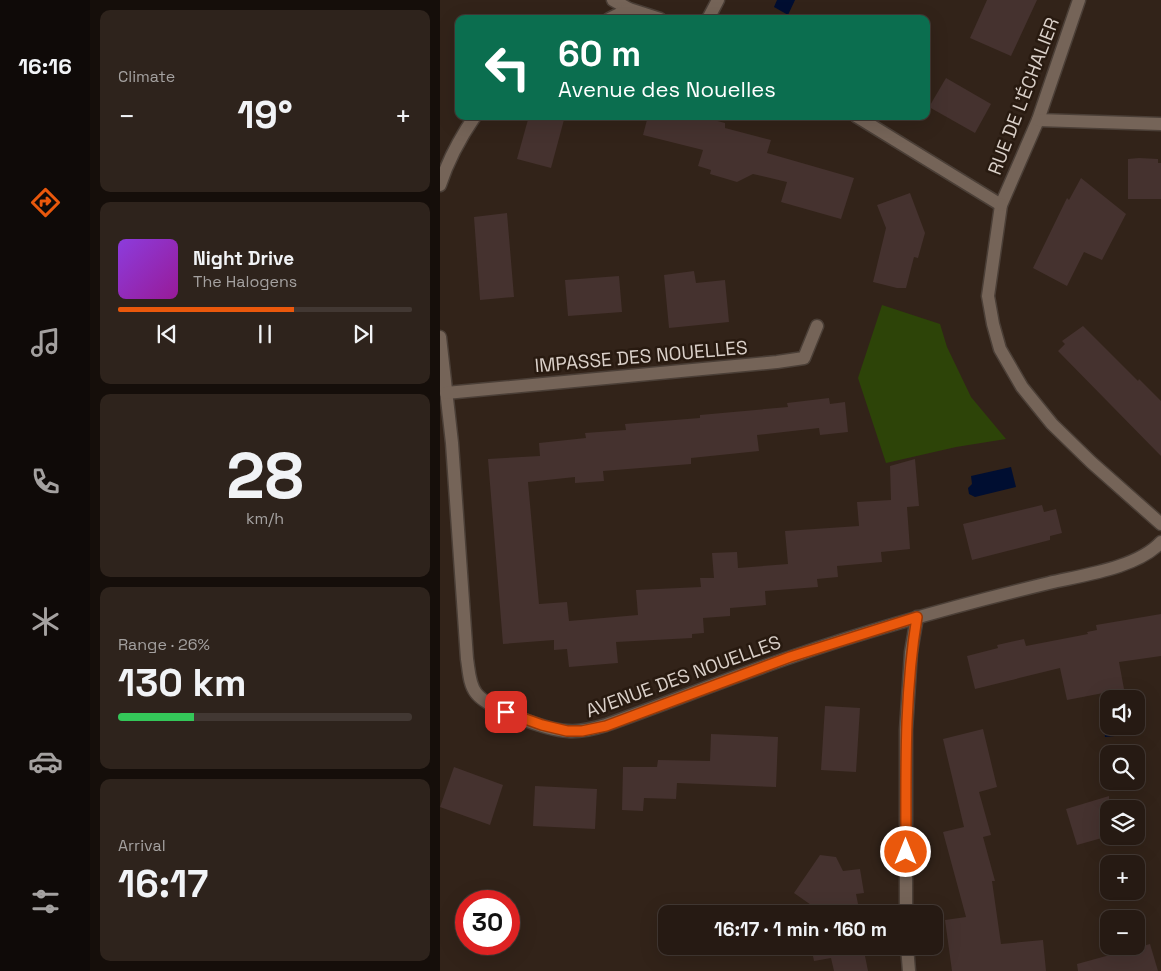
<!DOCTYPE html>
<html lang="en">
<head>
<meta charset="utf-8">
<style>
	:root { --surface:#261a13; --page:#2e231c; --text:#f1f3f6; --muted:#a4a1a0; --line:#423833; --accent:#ea580c }
	body { margin:0; font-family:"Space Grotesk",sans-serif; background:var(--page); color:var(--text); height:100vh; display:flex; flex-direction:column; font-size:19px; white-space:nowrap }
	* { box-sizing:border-box; margin:0 }
	p { font-size:16px; color:var(--muted) }
	.icon { flex:none; width:28px; height:28px; fill:none; stroke:currentColor; stroke-width:2; stroke-linecap:round; stroke-linejoin:round }
	.map { position:relative; flex:1; overflow:hidden }
	.details { display:flex; flex-direction:column; gap:10px; padding:10px; background:#150e0a; width:350px }
	.details>* { flex:none }
	.hud { position:absolute; left:15px; top:15px; width:475px; height:105px; border-radius:10px; box-shadow:0 5px 20px #0002,0 0 0 1px var(--line); background:#0b6e4f; color:#fff; overflow:hidden }
	.buttons { position:absolute; left:660px; top:690px; display:grid; gap:10px }
	.buttons a { display:grid; place-items:center; width:45px; height:45px; border-radius:10px; background:var(--surface); box-shadow:0 5px 20px #0002,0 0 0 1px var(--line); font-size:25px }
	.speed { position:absolute; left:15px; top:890px; display:flex; gap:10px; font-size:25px; font-weight:700; text-align:center }
	.speed>* { display:grid; place-content:center; width:65px; height:65px; border-radius:50%; background:var(--surface); box-shadow:0 5px 20px #0002,0 0 0 1px var(--line); line-height:1 }
	.speed .limit { border:8px solid #d22; background:#fff; color:#111 }
	.pin { position:absolute; display:grid; place-items:center; width:42px; height:42px; color:#fff; margin:-21px; border-radius:10px; box-shadow:0 2px 8px #0006 }
	.me { position:absolute; width:55px; margin:-28px; rotate:0deg; stroke-linejoin:round; filter:drop-shadow(0 0 4px #0008) }
	.turn { display:flex; align-items:center; gap:18px; height:105px; padding:0 20px; font-size:22px }
	.turn .icon { width:65px; height:65px; stroke-width:2.5 }
	.turn b { display:block; font-size:35px; line-height:42px }
	.big { font-size:38px; font-weight:600; line-height:1.1 }
	.details .card { flex:1; display:flex; flex-direction:column; justify-content:center; gap:8px; min-width:0; padding:0 18px; border-radius:10px; background:var(--page) }
	.details .dial { align-items:center; gap:0 }
	.dial b { font-size:65px; line-height:1 }
	.song { display:flex; align-items:center; gap:15px }
	.cover { width:60px; height:60px; border-radius:8px; background:linear-gradient(135deg,hsl(270 70% 55%),hsl(300 70% 35%)) }
	.played { height:5px; border-radius:2px; background:linear-gradient(90deg,var(--accent) 60%,var(--line) 60%) }
	.keys { display:flex; justify-content:space-around; direction:ltr }
	.heat { display:flex; justify-content:space-between; align-items:center; font-size:28px; direction:ltr }
	.charge { height:8px; border-radius:4px; background:linear-gradient(90deg,#34c759 26%,var(--line) 0) }
	.trip { position:absolute; left:218px; top:905px; width:285px; height:50px; border-radius:10px; background:var(--surface); box-shadow:0 5px 20px #0002,0 0 0 1px var(--line); font-weight:600; line-height:50px; text-align:center }
	main { display:flex; flex:1; min-height:0 }
	.tab-bar { display:flex; flex-direction:column; width:90px; justify-content:space-around; align-items:center; background:#0f0a08; color:var(--muted) }
	.tab-bar .icon { width:35px; height:35px }
	.tab-bar .selected { color:var(--accent) }
	.tab-bar b { font-size:22px; color:var(--text) }
	.map>svg:first-child { display:block }
</style>
</head>
<body>
<main>
<nav class="tab-bar">
<b>16:16</b>
<svg class="icon selected" aria-label="directions" viewBox="0 0 24 24"><path d="M12 3l9 9-9 9-9-9zM9 14v-3h6M13 9l2 2-2 2"/></svg>
<svg class="icon" aria-label="music" viewBox="0 0 24 24"><path d="M9 18V5l10-2v13"/><circle cx="6" cy="18" r="3"/><circle cx="16" cy="16" r="3"/></svg>
<svg class="icon" aria-label="phone" viewBox="0 0 24 24"><path d="M5 4h4l2 5-3 2q2 4 5 5l2-3 5 2v4C11 20 4 13 5 4z"/></svg>
<svg class="icon" aria-label="climate" viewBox="0 0 24 24"><path d="M12 3v18M4 7l16 10M4 17L20 7"/></svg>
<svg class="icon" aria-label="car" viewBox="0 0 24 24"><path d="M5 17H2v-5l4-1 3-4h7l3 4 3 1v5h-3M9 17h6M6 11h13"/><circle cx="7" cy="17" r="2"/><circle cx="17" cy="17" r="2"/></svg>
<svg class="icon" aria-label="filters" viewBox="0 0 24 24"><path d="M4 7h16M4 17h16"/><circle cx="9" cy="7" r="2"/><circle cx="15" cy="17" r="2"/></svg>
</nav>
<section class="details">
<div class="card"><p>Climate</p>
<div class="heat"><a>−</a><b class="big">19°</b><a>+</a></div>
</div>
<div class="card">
<div class="song"><i class="cover"></i><div><b>Night Drive</b><p>The Halogens</p></div></div>
<div class="played"></div>
<div class="keys"><svg class="icon" aria-label="previous" viewBox="0 0 24 24"><path d="M18 5L8 12l10 7zM5 5v14"/></svg><svg class="icon" aria-label="pause" viewBox="0 0 24 24"><path d="M8 5v14M16 5v14"/></svg><svg class="icon" aria-label="next" viewBox="0 0 24 24"><path d="M6 5l10 7-10 7zM19 5v14"/></svg></div>
</div>
<div class="card dial"><b>28</b><p>km/h</p></div>
<div class="card"><p>Range · 26%</p><b class="big">130 km</b><div class="charge"></div></div>
<div class="card"><p>Arrival</p><b class="big">16:17</b></div>
</section>
<div class="map">
<svg width="721" height="971" viewBox="0 0 721 971">
	<rect width="100%" height="100%" fill="#322319"/>
	<path fill="#2d4408" d="M 442,305 L 500,324 L 507,347 L 531,397 L 566,439 L 516,447 L 446,463 L 418,378 Z"/>
	<g fill="#000e31">
		<path d="M 337,0 L 355,0 L 348,15 L 334,7 Z"/>
		<path d="M 571,467 L 576,487 L 535,497 L 529,494 L 528,488 L 532,484 L 531,476 Z"/>
		<path d="M 680,697 L 680,699 L 669,699 L 669,726 L 683,726 L 684,735 L 665,737 L 661,699 Z"/>
	</g>
	<g fill="#45322f">
		<path d="M 547,0 L 597,0 L 571,56 L 530,38 Z"/>
		<path d="M 506,78 L 551,104 L 535,133 L 489,107 Z"/>
		<path d="M 89,116 L 125,116 L 111,168 L 77,159 Z"/>
		<path d="M 208,116 L 259,116 L 285,123 L 285,128 L 331,140 L 327,153 L 414,178 L 401,219 L 341,202 L 347,182 L 313,174 L 297,182 L 270,174 L 271,170 L 258,166 L 263,150 L 203,135 Z"/>
		<path d="M 699,158 L 718,159 L 718,163 L 721,163 L 721,199 L 688,199 L 688,159 Z"/>
		<path d="M 641,178 L 686,214 L 662,260 L 644,252 L 627,286 L 593,268 L 627,198 L 629,200 Z"/>
		<path d="M 470,193 L 485,233 L 478,258 L 474,257 L 466,288 L 457,288 L 433,282 L 446,228 L 437,205 Z"/>
		<path d="M 67,213 L 74,297 L 40,300 L 34,217 Z"/>
		<path d="M 254,271 L 256,283 L 285,280 L 289,322 L 229,328 L 224,275 Z"/>
		<path d="M 179,276 L 182,312 L 128,316 L 125,280 Z"/>
		<path d="M 643,326 L 698,381 L 699,379 L 721,401 L 721,456 L 618,351 L 625,344 L 622,341 Z"/>
		<path d="M 389,398 L 390,404 L 405,402 L 408,432 L 380,435 L 379,428 L 317,435 L 319,451 L 251,458 L 251,464 L 163,471 L 164,481 L 135,483 L 135,477 L 88,482 L 99,604 L 127,602 L 129,621 L 198,615 L 196,590 L 261,587 L 260,578 L 274,578 L 272,553 L 297,552 L 298,568 L 348,564 L 345,531 L 419,526 L 417,502 L 451,500 L 450,466 L 475,459 L 479,506 L 467,507 L 470,549 L 441,552 L 442,562 L 397,566 L 398,577 L 377,579 L 378,587 L 325,591 L 326,605 L 290,608 L 290,616 L 263,618 L 264,633 L 252,634 L 252,638 L 176,642 L 178,663 L 129,667 L 127,649 L 114,650 L 114,640 L 63,644 L 48,459 L 100,456 L 99,443 L 146,438 L 145,433 L 186,430 L 185,424 L 260,418 L 260,415 L 348,407 L 347,403 Z"/>
		<path d="M 602,505 L 604,512 L 616,509 L 622,533 L 610,536 L 610,540 L 532,560 L 523,524 Z"/>
		<path d="M 721,614 L 721,656 L 679,662 L 684,689 L 627,700 L 620,668 L 535,689 L 527,656 L 558,648 L 557,645 L 584,639 L 586,646 L 648,634 L 647,632 L 657,630 L 656,625 Z"/>
		<path d="M 385,706 L 420,708 L 416,772 L 381,770 Z"/>
		<path d="M 543,729 L 557,787 L 539,792 L 551,835 L 543,837 L 555,881 L 552,881 L 561,944 L 603,940 L 606,971 L 512,971 L 505,920 L 526,917 L 503,832 L 524,827 L 503,739 Z"/>
		<path d="M 271,734 L 338,737 L 336,787 L 237,783 L 236,799 L 204,798 L 203,811 L 182,810 L 183,767 L 217,767 L 218,760 L 270,761 Z"/>
		<path d="M 14,767 L 63,785 L 50,825 L 0,807 Z"/>
		<path d="M 95,786 L 157,789 L 155,829 L 93,826 Z"/>
		<path d="M 669,796 L 669,836 L 637,845 L 626,809 Z"/>
		<path d="M 380,855 L 396,857 L 403,871 L 420,869 L 424,893 L 416,894 L 420,914 L 384,914 L 354,893 Z"/>
		<path d="M 710,944 L 718,971 L 638,971 L 637,964 Z"/>
		<path d="M 371,946 L 423,946 L 428,971 L 394,971 L 391,958 L 374,961 Z"/>
	</g>
	<g fill="none" stroke-linecap="round" stroke-linejoin="round">
		<defs>
			<g id="minor">
				<path d="M 173,0 L 189,9 L 220,19"/>
				<path d="M 639,0 L 598,120 L 561,205 L 548,296 L 553,324 L 560,349 L 582,387 L 612,424 L 651,462 L 721,524"/>
				<path d="M 169,19 L 189,9"/>
				<path d="M 268,19 L 278,0"/>
				<path d="M 416,116 L 561,205"/>
				<path d="M 598,120 L 721,124"/>
				<path d="M 0,185 C 8,160 20,138 35,116"/>
				<path d="M 0,337 L 12,443 L 27,659 C 29,671 29,684 36,693 C 48,709 107,730 128,731 C 141,732 153,729 166,725 C 228,703 289,678 351,657 C 435,628 522,604 609,583 C 643,575 697,568 721,542"/>
				<path d="M 6,393 L 337,362 L 364,358 L 377,326"/>
				<path d="M 466,914 L 466,730 L 471,652 L 477,617"/>
				<path d="M 467,946 L 469,971"/>
			</g>
		</defs>
		<use href="#minor" stroke="#4b3f37" stroke-width="15"/>
		<use href="#minor" stroke="#756458" stroke-width="12"/>
	</g>
	<g fill="none" stroke-linecap="round" stroke-linejoin="round">
		<defs>
			<path id="route" d="M 66,712 L 102,725 L 127,731 L 142,731 L 166,726 L 350,657 L 477,617 C 464,695 466,773 466,852"/>
		</defs>
		<use href="#route" stroke="#983908" stroke-width="12"/>
		<use href="#route" stroke="#ea580c" stroke-width="9"/>
	</g>
	<g text-anchor="middle" stroke-width="5" stroke-linejoin="round" paint-order="stroke">
		<g font-size="19" fill="#dad0c9" stroke="#281a10">
			<text transform="translate(583 96) rotate(-69)" y="7">RUE DE L'ÉCHALIER</text>
			<text transform="translate(201 356) rotate(-5)" y="7">IMPASSE DES NOUELLES</text>
			<text transform="translate(243 676) rotate(-20)" y="7">AVENUE DES NOUELLES</text>
		</g>
	</g>
</svg>
<div class="buttons">
<a><svg class="icon" aria-label="sound" viewBox="0 0 24 24"><path d="M4 9h4l5-4v14l-5-4H4zM17 9q2 3 0 6"/></svg></a>
<a><svg class="icon" aria-label="search" viewBox="0 0 24 24"><circle cx="10" cy="10" r="6"/><path d="M15 15l6 6"/></svg></a>
<a><svg class="icon" aria-label="layers" viewBox="0 0 24 24"><path d="M12 4l9 5-9 5-9-5zM3 14l9 5 9-5"/></svg></a>
<a>+</a>
<a>−</a>
</div>
<div class="speed"><div class="limit">30</div></div>
<div class="pin" style="left:66px;top:712px;background:#d93025"><svg class="icon" aria-label="arrive" viewBox="0 0 24 24"><path d="M6 21V4h12l-3 4 3 4H6"/></svg></div>
<svg class="me" style="left:466px;top:852px" viewBox="-20 -20 40 40"><circle r="17" fill="#ea580c" stroke="#fff" stroke-width="3"/><path d="M0-11L8 9 0 5-8 9z" fill="#fff"/></svg>
<div class="trip">16:17 · 1 min · 160 m</div>
<div class="hud">
<div class="turn"><svg class="icon" aria-label="left" viewBox="0 0 24 24"><path d="M17 20v-9H6M10 6l-5 5 5 5"/></svg><div><b>60 m</b>Avenue des Nouelles</div></div>
</div>
</div>
</main>
</body>
</html>
